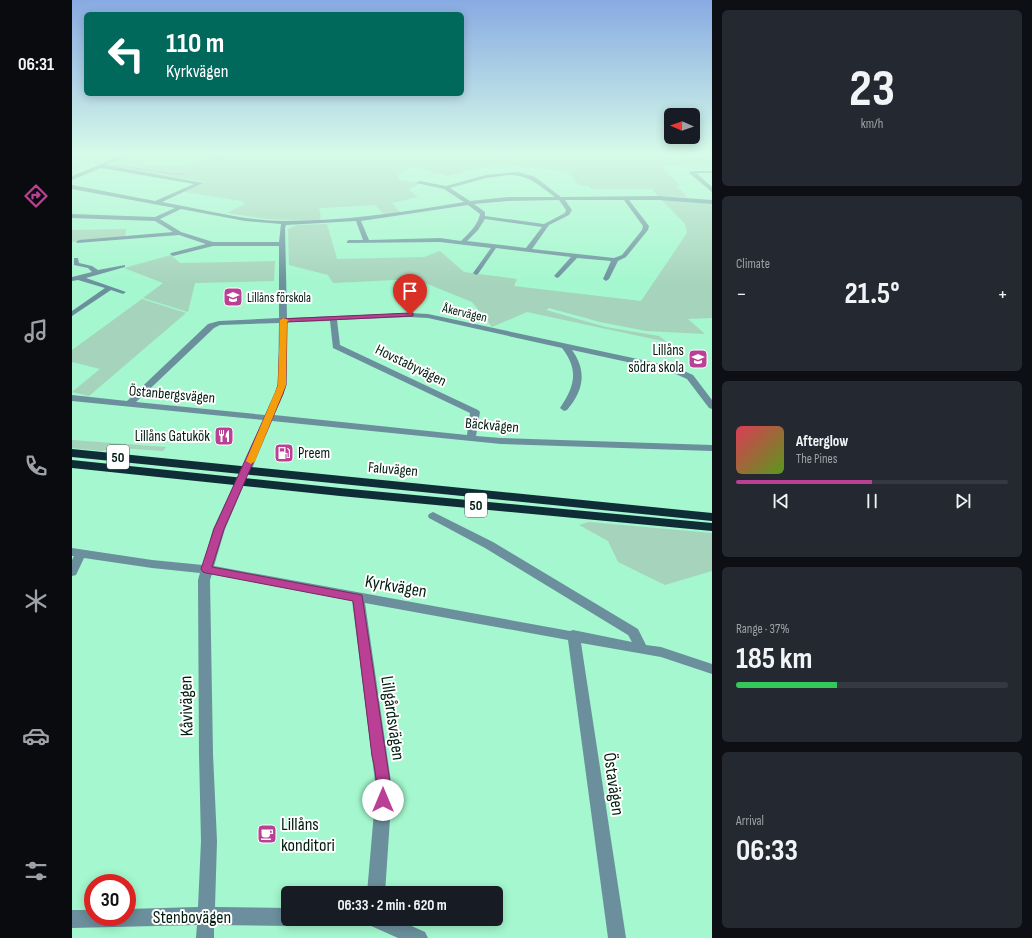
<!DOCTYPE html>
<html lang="en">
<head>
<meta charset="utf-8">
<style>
	:root { --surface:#171b24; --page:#242831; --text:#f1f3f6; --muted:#9ea1a6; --line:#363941; --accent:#b94094 }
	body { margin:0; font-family:"Sofia Sans Condensed",sans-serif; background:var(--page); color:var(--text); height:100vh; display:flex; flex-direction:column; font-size:15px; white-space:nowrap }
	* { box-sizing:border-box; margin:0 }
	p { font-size:13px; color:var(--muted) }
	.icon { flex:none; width:22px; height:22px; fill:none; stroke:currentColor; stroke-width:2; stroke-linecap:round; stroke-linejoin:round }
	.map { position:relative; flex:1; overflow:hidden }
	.details { display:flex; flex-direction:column; gap:10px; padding:10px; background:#0d0f14; width:320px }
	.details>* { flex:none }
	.banner { position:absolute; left:12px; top:12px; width:380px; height:84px; border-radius:6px; box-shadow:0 2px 10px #0003; background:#00695c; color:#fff; overflow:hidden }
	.needle { width:26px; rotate:272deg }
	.tools { position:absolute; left:592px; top:108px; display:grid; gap:8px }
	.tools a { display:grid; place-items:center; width:36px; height:36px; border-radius:6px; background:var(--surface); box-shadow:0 2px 10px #0003; font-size:20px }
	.speed { position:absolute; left:12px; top:874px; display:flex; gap:8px; font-size:20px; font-weight:700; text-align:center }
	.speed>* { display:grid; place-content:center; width:52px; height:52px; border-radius:50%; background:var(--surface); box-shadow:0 2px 10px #0003; line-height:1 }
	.speed .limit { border:6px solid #d22; background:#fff; color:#111 }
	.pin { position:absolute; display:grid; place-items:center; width:34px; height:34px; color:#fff; margin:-41px -17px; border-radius:50% 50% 50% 0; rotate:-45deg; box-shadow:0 0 4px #0007 }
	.pin .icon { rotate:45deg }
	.me { position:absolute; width:44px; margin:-22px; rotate:0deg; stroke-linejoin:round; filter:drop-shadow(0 0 3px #0008) }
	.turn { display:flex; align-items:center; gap:14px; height:84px; padding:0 16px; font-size:18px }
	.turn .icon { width:52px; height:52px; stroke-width:2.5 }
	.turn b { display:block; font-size:28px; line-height:34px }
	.big { font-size:30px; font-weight:700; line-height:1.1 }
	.details .card { flex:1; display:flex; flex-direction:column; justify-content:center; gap:6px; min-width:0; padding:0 14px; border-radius:6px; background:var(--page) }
	.details .dial { align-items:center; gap:0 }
	.dial b { font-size:52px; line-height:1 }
	.song { display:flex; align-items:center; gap:12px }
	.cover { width:48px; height:48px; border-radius:6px; background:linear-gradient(135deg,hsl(350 70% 55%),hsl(90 70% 35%)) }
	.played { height:4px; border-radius:2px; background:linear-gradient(90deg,var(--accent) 50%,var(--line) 50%) }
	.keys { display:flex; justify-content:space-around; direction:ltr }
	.heat { display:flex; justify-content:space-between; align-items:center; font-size:22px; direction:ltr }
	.charge { height:6px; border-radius:3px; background:linear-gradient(90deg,#34c759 37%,var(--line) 0) }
	.trip { position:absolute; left:209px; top:886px; width:222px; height:40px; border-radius:6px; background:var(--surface); box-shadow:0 2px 10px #0003; font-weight:700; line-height:40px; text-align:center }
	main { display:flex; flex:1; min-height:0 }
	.tab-bar { display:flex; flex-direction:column; width:72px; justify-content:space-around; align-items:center; background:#090b0e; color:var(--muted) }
	.tab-bar .icon { width:28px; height:28px }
	.tab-bar .selected { color:var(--accent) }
	.tab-bar b { font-size:18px; color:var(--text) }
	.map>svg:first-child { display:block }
</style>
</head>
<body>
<main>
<nav class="tab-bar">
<b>06:31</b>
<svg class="icon selected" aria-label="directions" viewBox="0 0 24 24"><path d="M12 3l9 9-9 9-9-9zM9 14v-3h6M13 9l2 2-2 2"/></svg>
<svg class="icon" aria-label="music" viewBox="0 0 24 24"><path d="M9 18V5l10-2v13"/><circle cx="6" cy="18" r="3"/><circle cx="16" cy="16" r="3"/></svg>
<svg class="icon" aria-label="phone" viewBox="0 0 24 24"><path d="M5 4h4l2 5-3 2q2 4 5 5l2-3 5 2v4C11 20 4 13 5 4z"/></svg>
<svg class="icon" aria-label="climate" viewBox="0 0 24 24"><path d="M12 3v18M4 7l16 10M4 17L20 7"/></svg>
<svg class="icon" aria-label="car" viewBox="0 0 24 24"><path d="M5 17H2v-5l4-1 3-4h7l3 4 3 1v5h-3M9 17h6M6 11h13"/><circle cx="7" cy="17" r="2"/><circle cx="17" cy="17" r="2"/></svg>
<svg class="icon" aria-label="filters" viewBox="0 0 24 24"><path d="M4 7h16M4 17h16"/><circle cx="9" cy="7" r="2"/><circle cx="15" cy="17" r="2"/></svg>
</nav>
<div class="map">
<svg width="640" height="938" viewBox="0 0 640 938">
	<rect width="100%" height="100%" fill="#a4f7ce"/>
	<g fill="#a6d3bb">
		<path d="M 137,154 L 640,154 L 640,165 L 591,166 L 594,172 L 608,185 L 605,186 L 615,197 L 586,196 L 580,189 L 520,189 L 516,186 L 507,185 L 496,172 L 491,171 L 425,164 L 375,176 L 351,169 L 337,168 L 325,176 L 328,180 L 348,183 L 337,190 L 346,197 L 320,203 L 329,213 L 313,215 L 303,205 L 247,208 L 249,217 L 247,221 L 194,219 L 155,213 L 173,204 L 170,201 L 113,192 L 131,182 L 36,166 L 59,156 L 78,158 L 69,164 L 85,166 L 114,166 Z"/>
		<path d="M 589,199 L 640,204 L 640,318 L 616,319 L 633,334 L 574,331 L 528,322 L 477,308 L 474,310 L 534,327 L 587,336 L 595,342 L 455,312 L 420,327 L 400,302 L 343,279 L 261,283 L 256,275 L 217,265 L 216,229 L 225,225 L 255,224 L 265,259 L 352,257 L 368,251 L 392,272 L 445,279 L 442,286 L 569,301 L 615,233 L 613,224 Z"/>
		<path d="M 54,229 L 53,237 L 0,242 L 0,230 Z"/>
		<path d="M 99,255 L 108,263 L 203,261 L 202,281 L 123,283 L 116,312 L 71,298 L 91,283 L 52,268 Z"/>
		<path d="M 70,299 L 114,313 L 17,396 L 0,392 L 28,369 L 0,362 L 0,350 Z"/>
		<path d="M 0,440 L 94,447 L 91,451 L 48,448 L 30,451 L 0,448 Z"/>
		<path d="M 517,522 L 640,533 L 640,571 L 593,585 L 546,562 L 536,541 L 507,525 Z"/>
	</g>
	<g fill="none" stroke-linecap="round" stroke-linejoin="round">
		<g stroke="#999cd9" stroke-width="1.5">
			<path d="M 0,158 L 28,163"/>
			<path d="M 41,165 L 101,174 L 113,174"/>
		</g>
		<g fill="#6b8f9c" fill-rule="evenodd">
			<path d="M 54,154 L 60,154 L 34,165 L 131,183 L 90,202 C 130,209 172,221 213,221 C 273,221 332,212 392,202 L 372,189 L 344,183 L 347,181 L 374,186 L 414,175 L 446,172 L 463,177 L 489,197 L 587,196 L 640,200 L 640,204 L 587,200 L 557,200 L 577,226 L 576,230 L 554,257 L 546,261 L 537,279 L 534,281 L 531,279 L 539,261 L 505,258 L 487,277 L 485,278 L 482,276 L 499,257 L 424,248 L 406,274 L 404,275 L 401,273 L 419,248 L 368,242 L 275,243 L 275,241 L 277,240 L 291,240 L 284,221 L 214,225 L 213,228 L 215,318 L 338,313 L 356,314 L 603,367 L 621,375 L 640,400 L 640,409 L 637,408 L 615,379 L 597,371 L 500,350 C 515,371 512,390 495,410 L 492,411 L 488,408 C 503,386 507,370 490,348 L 356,318 L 338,317 L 265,320 L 268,345 L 406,410 L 408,412 L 404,436 L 429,438 L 640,445 L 640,451 L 429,444 L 200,421 L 179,471 L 174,474 L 169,471 L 191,420 L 0,401 L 0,395 L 55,401 L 136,324 L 147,321 L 207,318 L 207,246 L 141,246 L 101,256 L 98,254 L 99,253 L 134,244 L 107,235 L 5,243 L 4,242 L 7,240 L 101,232 L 83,221 L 0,218 L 0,214 L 83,217 L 103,208 L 0,189 L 0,185 L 83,201 L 122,184 L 29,168 L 0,180 L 0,176 ZM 436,175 C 458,175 466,185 483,197 L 436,197 L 398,201 L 378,188 L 414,178 ZM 487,200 L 494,210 L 493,213 L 472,224 L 413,216 L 413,212 L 402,204 L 436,201 ZM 493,200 L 552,200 L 571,226 L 570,230 L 550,255 L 542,258 L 460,249 L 477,225 L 497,215 L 500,210 ZM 396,205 L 408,214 C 406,225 397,233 389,241 L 368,238 L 297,240 L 289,221 ZM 109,209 L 173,221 L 209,224 L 207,242 L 141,242 L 109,232 L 88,219 ZM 413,219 L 470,227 L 454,248 L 395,241 L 406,230 ZM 258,321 L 261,348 L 398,413 L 395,435 L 202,415 L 214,385 L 215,322 ZM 207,323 L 206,385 L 193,415 L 64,402 L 142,328 L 148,325 Z"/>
			<path d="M 138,154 L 142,154 L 141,155 L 154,159 L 152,160 L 136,157 Z"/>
			<path d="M 619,171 L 640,171 L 640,173 L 624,173 L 640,187 L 640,192 L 617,173 Z"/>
			<path d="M 2,258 L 6,258 L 7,263 L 20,266 L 26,270 L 53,265 L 53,267 L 14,278 L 54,292 L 51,294 L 39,290 L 0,316 L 0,311 L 33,288 L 6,280 L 0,281 L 0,277 L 20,272 L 16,268 L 2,265 Z"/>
			<path d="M 169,477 L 174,480 L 153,529 L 142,566 L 498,631 L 501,630 L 560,642 L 556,635 L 413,548 L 357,518 L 356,516 L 357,514 L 361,512 L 421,542 L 566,629 L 574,645 L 589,647 L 640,664 L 640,674 L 589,657 L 509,643 L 554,938 L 536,938 L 496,640 L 293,603 L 320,789 L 313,893 L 295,893 L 304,789 L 280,600 L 140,574 L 138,580 L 141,754 L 145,841 L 143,907 L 216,908 L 216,919 L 224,919 L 222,923 L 216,926 L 142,925 L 142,938 L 124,938 L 125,925 L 0,928 L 0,910 L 21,910 L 21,917 L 55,917 L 55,909 L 126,907 L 129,841 L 127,754 L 126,580 L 128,573 L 80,568 L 12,558 L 4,575 L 0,576 L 0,560 L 2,556 L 0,556 L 0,548 L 80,560 L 131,565 L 141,529 L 164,480 Z"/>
			<path d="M 294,919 L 324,919 L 353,932 L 356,938 L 326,938 L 297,925 Z"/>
		</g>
		<g fill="#0f2d36" fill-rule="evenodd">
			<path d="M 0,449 L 640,513 L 640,521 L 0,457 Z"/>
			<path d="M 0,460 L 268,488 L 640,523 L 640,531 L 268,496 L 0,468 Z"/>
		</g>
	</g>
	<linearGradient id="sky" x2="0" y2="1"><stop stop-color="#88aae2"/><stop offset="0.54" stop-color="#d6fbe9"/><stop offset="1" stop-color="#d6fbe9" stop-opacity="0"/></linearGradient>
	<rect width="640" height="285" fill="url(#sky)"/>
	<path fill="#b94094" stroke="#782a60" d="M 338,313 L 341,313 L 341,316 L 215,322 L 214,385 L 211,394 L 152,529 L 140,567 L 290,595 L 319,789 L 318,800 L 316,805 L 311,807 L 306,805 C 303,799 305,795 305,789 C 304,778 303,767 300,756 L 281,601 L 134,573 L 131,572 L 129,569 L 142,529 L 203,394 L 206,385 L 209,319 Z"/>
	<path fill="#f59e0b" d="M 211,318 L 217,320 L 215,322 L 214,385 L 183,461 L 179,464 L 174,461 L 206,385 L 208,320 Z"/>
	<defs>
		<symbol id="school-square" viewBox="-11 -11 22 22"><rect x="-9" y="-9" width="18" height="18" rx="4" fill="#b94094" stroke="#fff"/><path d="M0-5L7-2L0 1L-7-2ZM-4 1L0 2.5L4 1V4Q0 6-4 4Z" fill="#fff"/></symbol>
		<symbol id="restaurant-square" viewBox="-11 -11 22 22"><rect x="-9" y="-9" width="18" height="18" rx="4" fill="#b94094" stroke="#fff"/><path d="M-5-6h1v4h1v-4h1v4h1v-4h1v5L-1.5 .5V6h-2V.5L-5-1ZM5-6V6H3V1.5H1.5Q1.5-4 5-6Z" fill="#fff"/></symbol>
		<symbol id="fuel-square" viewBox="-11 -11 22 22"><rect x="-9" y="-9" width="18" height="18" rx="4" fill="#b94094" stroke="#fff"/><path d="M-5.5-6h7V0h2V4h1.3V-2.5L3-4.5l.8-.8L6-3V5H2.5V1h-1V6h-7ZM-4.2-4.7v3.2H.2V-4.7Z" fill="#fff"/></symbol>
		<symbol id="cafe-square" viewBox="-11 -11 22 22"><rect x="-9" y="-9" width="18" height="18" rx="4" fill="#b94094" stroke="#fff"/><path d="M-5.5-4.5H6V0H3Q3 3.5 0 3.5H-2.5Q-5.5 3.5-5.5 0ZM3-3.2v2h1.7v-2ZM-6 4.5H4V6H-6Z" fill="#fff"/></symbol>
	</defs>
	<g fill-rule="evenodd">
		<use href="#school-square" x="150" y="286" width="22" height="22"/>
		<use href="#school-square" x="615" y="348" width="22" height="22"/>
		<use href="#restaurant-square" x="141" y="425" width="22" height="22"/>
		<use href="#fuel-square" x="201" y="442" width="22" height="22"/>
		<use href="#cafe-square" x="184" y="823" width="22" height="22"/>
	</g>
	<g text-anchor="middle" stroke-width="4" stroke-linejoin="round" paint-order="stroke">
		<g font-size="13" fill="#001d0f" stroke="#fff" text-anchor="start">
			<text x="175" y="302">Lillåns förskola</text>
		</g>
		<g font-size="13" fill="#001d0f" stroke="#fff">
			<text transform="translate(393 312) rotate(13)" y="5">Åkervägen</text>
		</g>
		<g fill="#fff" stroke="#4c6157" stroke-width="1">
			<rect x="35" y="445" width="22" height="24" rx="3"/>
			<rect x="393" y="493" width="22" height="24" rx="3"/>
		</g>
		<g font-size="14" font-weight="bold" fill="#001d0f">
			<text x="46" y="462">50</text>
			<text x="404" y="510">50</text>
		</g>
		<g font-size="15" fill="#001d0f" stroke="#fff" text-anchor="end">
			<text x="612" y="355">Lillåns<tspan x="612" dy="17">södra skola</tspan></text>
			<text x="138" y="441">Lillåns Gatukök</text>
			<text x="226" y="458" text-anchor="start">Preem</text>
		</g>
		<g font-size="15" fill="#001d0f" stroke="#fff">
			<text transform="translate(339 365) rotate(26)" y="5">Hovstabyvägen</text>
			<text transform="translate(100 394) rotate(5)" y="5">Östanbergsvägen</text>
			<text transform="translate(420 425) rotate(5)" y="5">Bäckvägen</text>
			<text transform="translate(321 469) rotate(5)" y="5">Faluvägen</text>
		</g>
		<g font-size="18" fill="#001d0f" stroke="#fff">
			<text transform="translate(324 586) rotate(10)" y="6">Kyrkvägen</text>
			<text transform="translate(114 706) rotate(-91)" y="6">Kåvivägen</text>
			<text transform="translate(321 718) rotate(82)" y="6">Lillgårdsvägen</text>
			<text transform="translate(542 784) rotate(82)" y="6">Östavägen</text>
			<text x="120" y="923">Stenbovägen</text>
		</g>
		<g font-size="18" fill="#001d0f" stroke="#fff" text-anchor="start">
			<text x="209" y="830">Lillåns<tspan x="209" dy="21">konditori</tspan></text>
		</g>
	</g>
</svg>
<div class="tools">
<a><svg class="needle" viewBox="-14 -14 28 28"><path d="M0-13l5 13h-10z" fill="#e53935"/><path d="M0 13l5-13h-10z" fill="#9ea1a6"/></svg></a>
</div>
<div class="speed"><div class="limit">30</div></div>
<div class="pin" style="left:338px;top:315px;background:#d93025"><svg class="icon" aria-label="arrive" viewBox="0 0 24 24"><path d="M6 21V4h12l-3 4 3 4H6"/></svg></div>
<svg class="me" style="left:311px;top:800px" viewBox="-20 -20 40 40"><circle r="19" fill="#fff"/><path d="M0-13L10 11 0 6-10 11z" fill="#b94094"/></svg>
<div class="trip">06:33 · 2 min · 620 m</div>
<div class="banner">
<div class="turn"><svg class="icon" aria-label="left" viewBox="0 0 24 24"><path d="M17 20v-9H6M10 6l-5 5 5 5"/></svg><div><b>110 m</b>Kyrkvägen</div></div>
</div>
</div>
<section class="details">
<div class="card dial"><b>23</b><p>km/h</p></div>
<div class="card"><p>Climate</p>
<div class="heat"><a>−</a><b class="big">21.5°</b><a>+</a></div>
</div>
<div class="card">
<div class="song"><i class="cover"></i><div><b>Afterglow</b><p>The Pines</p></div></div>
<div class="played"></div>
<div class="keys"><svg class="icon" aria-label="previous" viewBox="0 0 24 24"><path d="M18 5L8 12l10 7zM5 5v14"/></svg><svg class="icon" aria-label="pause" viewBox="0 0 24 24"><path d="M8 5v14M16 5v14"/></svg><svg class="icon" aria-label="next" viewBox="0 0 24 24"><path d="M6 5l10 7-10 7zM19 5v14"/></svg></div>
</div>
<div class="card"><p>Range · 37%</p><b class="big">185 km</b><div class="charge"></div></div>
<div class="card"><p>Arrival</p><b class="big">06:33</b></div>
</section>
</main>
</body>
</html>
